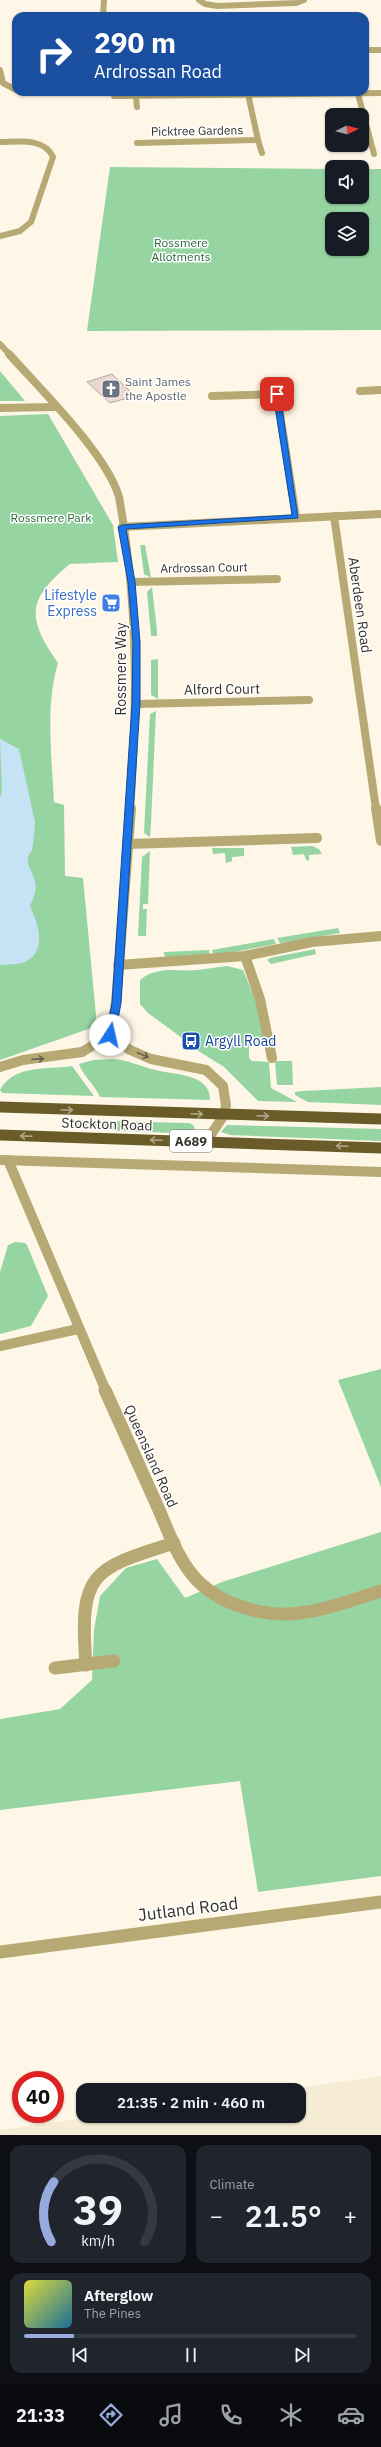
<!DOCTYPE html>
<html lang="en">
<head>
<meta charset="utf-8">
<style>
	:root { --surface:#171b24; --page:#20242c; --text:#f1f3f6; --muted:#9ea1a6; --line:#363941; --accent:#97aadd }
	body { margin:0; font-family:"IBM Plex Sans",sans-serif; background:var(--page); color:var(--text); height:100vh; display:flex; flex-direction:column; font-size:15px; white-space:nowrap }
	* { box-sizing:border-box; margin:0 }
	p { font-size:13px; color:var(--muted) }
	.icon { flex:none; width:22px; height:22px; fill:none; stroke:currentColor; stroke-width:2; stroke-linecap:round; stroke-linejoin:round }
	.map { position:relative; height:2135px; overflow:hidden }
	.side { display:flex; flex-direction:column; gap:10px; padding:10px; background:#0d0f14; flex:1 }
	.side>* { flex:none }
	.guide { position:absolute; left:12px; top:12px; width:357px; height:84px; border-radius:12px; box-shadow:0 1px 3px #0004; background:#1a4fa0; color:#fff; overflow:hidden }
	.needle { width:26px; rotate:84deg }
	.tools { position:absolute; left:325px; top:108px; display:grid; gap:8px }
	.tools a { display:grid; place-items:center; width:44px; height:44px; border-radius:8px; background:var(--surface); box-shadow:0 1px 3px #0004; font-size:20px }
	.speed { position:absolute; left:12px; top:2071px; display:flex; gap:8px; font-size:20px; font-weight:700; text-align:center }
	.speed>* { display:grid; place-content:center; width:52px; height:52px; border-radius:50%; background:var(--surface); box-shadow:0 1px 3px #0004; line-height:1 }
	.speed .limit { border:6px solid #d22; background:#fff; color:#111 }
	.pin { position:absolute; display:grid; place-items:center; width:34px; height:34px; color:#fff; margin:-17px; border-radius:8px; box-shadow:0 2px 6px #0006 }
	.me { position:absolute; width:44px; margin:-22px; rotate:10deg; stroke-linejoin:round; filter:drop-shadow(0 0 3px #0008) }
	.turn { display:flex; align-items:center; gap:14px; height:84px; padding:0 16px; font-size:18px }
	.turn .icon { width:52px; height:52px; stroke-width:2.5 }
	.turn b { display:block; font-size:28px; line-height:34px }
	.big { font-size:30px; font-weight:600; line-height:1.1 }
	.side .card { flex:1; display:flex; flex-direction:column; justify-content:center; gap:6px; min-width:0; padding:0 14px; border-radius:12px; background:var(--page) }
	.side .dial { align-items:center; gap:0 }
	.dial svg { height:104px; overflow:visible; fill:none; stroke:var(--line); stroke-width:7; stroke-linecap:round; text-anchor:middle }
	.dial text { fill:var(--text); stroke:none }
	.song { display:flex; align-items:center; gap:12px }
	.cover { width:48px; height:48px; border-radius:6px; background:linear-gradient(135deg,hsl(60 70% 55%),hsl(200 70% 35%)) }
	.played { height:4px; border-radius:2px; background:linear-gradient(90deg,var(--accent) 15%,var(--line) 15%) }
	.keys { display:flex; justify-content:space-around; direction:ltr }
	.heat { display:flex; justify-content:space-between; align-items:center; font-size:22px; direction:ltr }
	.side .tiles { flex:1; display:grid; gap:10px; grid-template-columns:1fr 1fr }
	.card:last-child { grid-column:span 2 }
	.trip { position:absolute; left:76px; top:2083px; width:230px; height:40px; border-radius:12px; background:var(--surface); box-shadow:0 1px 3px #0004; font-weight:600; line-height:40px; text-align:center }
	.tab-bar { display:flex; height:64px; justify-content:space-around; align-items:center; background:#090b0e; color:var(--muted) }
	.tab-bar .icon { width:28px; height:28px }
	.tab-bar .on { color:var(--accent) }
	.tab-bar b { font-size:18px; color:var(--text) }
	.map>svg:first-child { display:block }
</style>
</head>
<body>
<div class="map">
<svg width="381" height="2135" viewBox="0 0 381 2135">
	<rect width="100%" height="100%" fill="#fef7e7"/>
	<path fill="#f6ebd5" d="M 381,2076 L 381,2135 L 0,2135 L 0,2130 L 100,2116 L 299,2116 L 299,2090 L 283,2090 Z"/>
	<g fill="#96d5a2" fill-rule="evenodd">
		<path d="M 110,167 L 332,169 L 332,197 L 362,197 L 362,169 L 381,169 L 381,330 L 87,331 ZM 332,219 L 362,219 L 362,249 L 332,249 Z"/>
		<path d="M 0,371 L 25,401 L 0,401 Z"/>
		<path d="M 48,414 L 113,525 L 118,562 L 70,564 C 26,600 27,618 58,663 C 45,705 52,759 54,802 L 64,805 L 65,876 L 83,878 L 97,1026 L 0,1060 L 0,416 Z"/>
		<path d="M 140,545 L 145,545 L 151,578 L 144,574 Z"/>
		<path d="M 152,587 L 157,631 L 157,636 L 151,636 L 147,592 Z"/>
		<path d="M 158,659 L 158,699 L 151,695 L 151,660 Z"/>
		<path d="M 156,711 L 151,824 L 150,837 L 144,833 L 150,714 Z"/>
		<path d="M 312,846 L 319,849 L 322,854 L 309,855 L 309,861 L 306,860 L 304,854 L 293,855 L 291,847 Z"/>
		<path d="M 212,848 L 244,848 L 244,856 L 232,857 L 232,861 L 226,863 L 225,853 L 213,854 Z"/>
		<path d="M 150,851 L 148,904 L 143,904 L 143,909 L 147,909 L 146,936 L 138,936 L 142,857 Z"/>
		<path d="M 338,928 L 340,933 L 283,943 L 280,943 L 277,938 Z"/>
		<path d="M 274,939 L 276,944 L 214,956 L 212,950 Z"/>
		<path d="M 315,949 L 316,954 L 271,964 L 267,960 L 270,958 Z"/>
		<path d="M 209,950 L 210,956 L 165,958 L 164,952 Z"/>
		<path d="M 227,966 L 243,970 L 256,1001 L 263,1037 L 257,1038 L 257,1042 L 249,1045 L 249,1058 L 252,1061 L 269,1062 L 271,1088 L 297,1102 L 258,1101 L 224,1067 L 192,1047 L 198,1042 L 187,1034 L 182,1038 L 148,1013 L 140,1004 L 140,980 C 159,965 177,972 198,970 C 208,969 217,967 227,966 Z"/>
		<path d="M 112,1059 C 128,1060 140,1066 155,1070 C 173,1075 211,1073 210,1100 L 100,1097 C 95,1085 81,1073 79,1064 L 94,1060 Z"/>
		<path d="M 275,1061 L 292,1061 L 293,1085 L 277,1085 Z"/>
		<path d="M 72,1066 L 94,1096 L 2,1093 L 0,1090 C 14,1064 48,1070 72,1066 Z"/>
		<path d="M 381,1087 L 381,1105 L 308,1102 L 295,1095 L 295,1092 L 303,1091 Z"/>
		<path d="M 62,1120 L 188,1123 L 192,1124 L 195,1128 L 192,1132 L 186,1133 C 169,1133 66,1131 62,1120 Z"/>
		<path d="M 227,1125 L 381,1129 L 381,1141 L 230,1135 L 221,1132 Z"/>
		<path d="M 15,1242 L 25,1243 L 27,1245 L 48,1296 L 31,1326 L 0,1334 L 0,1272 L 8,1245 Z"/>
		<path d="M 381,1369 L 381,1487 L 338,1380 Z"/>
		<path d="M 381,1532 L 381,1876 L 258,1892 L 240,1781 L 0,1810 L 0,1719 L 60,1709 L 92,1680 L 94,1630 L 100,1596 L 126,1568 L 157,1559 L 185,1598 L 222,1582 Z"/>
	</g>
	<path fill="#c6e3f6" d="M 0,739 L 19,749 L 35,822 C 35,824 33,848 32,850 C 31,853 28,855 28,858 C 27,866 32,871 34,879 C 38,889 34,897 30,906 C 38,924 48,951 25,962 C 18,965 7,964 0,965 L 0,798 L 2,792 Z"/>
	<path fill="#ead8d1" stroke="#b8a6a0" d="M 112,374 L 135,396 L 110,403 L 87,382 Z"/>
	<g fill="none" stroke-linecap="round" stroke-linejoin="round">
		<g stroke="#b7a974" stroke-width="6">
			<path d="M 199,0 L 205,4 L 217,6 L 296,3 L 304,0"/>
			<path d="M 103,16 L 104,0"/>
			<path d="M 365,50 L 381,50"/>
			<path d="M 0,70 L 3,83 L 16,90"/>
			<path d="M 23,92 L 65,92"/>
			<path d="M 358,94 L 374,154"/>
			<path d="M 114,96 L 381,93"/>
			<path d="M 136,97 L 137,107"/>
			<path d="M 258,140 L 262,153"/>
			<path d="M 0,142 C 18,142 44,137 53,157 L 31,222 L 20,231 L 0,236"/>
			<path d="M 137,143 L 258,140 L 248,94"/>
		</g>
		<g stroke="#b7a974" stroke-width="8">
			<path d="M 360,391 L 381,390"/>
			<path d="M 212,396 L 277,394 L 296,517"/>
			<path d="M 0,408 L 55,407"/>
			<path d="M 334,516 L 376,809"/>
			<path d="M 122,527 L 381,514"/>
			<path d="M 131,582 L 277,579"/>
			<path d="M 136,704 L 309,700"/>
		</g>
		<g stroke="#b7a974" stroke-width="10">
			<path d="M 376,808 L 381,841"/>
			<path d="M 127,844 L 317,838"/>
			<path d="M 245,956 L 260,999 L 272,1058"/>
			<path d="M 118,965 L 245,956 L 312,942 L 381,936"/>
			<path d="M 0,1160 L 381,1172"/>
			<path d="M 8,1160 L 106,1391"/>
			<path d="M 0,1346 L 78,1329"/>
		</g>
		<g stroke="#b7a974" stroke-width="13">
			<path d="M 105,1390 C 122,1428 139,1466 156,1503 C 168,1530 179,1565 202,1585 C 225,1605 260,1615 290,1614 C 322,1612 351,1600 381,1591"/>
			<path d="M 86,1665 C 79,1573 91,1569 174,1543"/>
			<path d="M 55,1668 L 114,1661"/>
			<path d="M 0,1952 L 381,1902"/>
		</g>
		<path stroke="#b7a974" stroke-width="6" d="M 0,344 L 10,355"/>
		<path stroke="#b7a974" stroke-width="8" d="M 9,354 C 40,389 107,454 119,497 C 138,600 138,705 130,809"/>
		<g stroke="#b7a974" stroke-width="10">
			<path d="M 110,1035 L 130,1050 L 151,1059 L 206,1070 L 223,1086 L 226,1105 L 224,1115 L 206,1142"/>
			<path d="M 0,1067 L 23,1060 L 82,1052 L 110,1035 L 116,1003 L 131,808"/>
		</g>
		<g stroke="#6a5c28" stroke-width="11">
			<path d="M 0,1107 L 381,1119"/>
			<path d="M 0,1135 L 381,1148"/>
		</g>
	</g>
	<defs><path id="oneway-shaft" d="M-6 0H5M1.5-3L5.5 0L1.5 3" fill="none" stroke-width="1.6" stroke-linecap="round" stroke-linejoin="round"/></defs>
	<g stroke="#686148">
		<use href="#oneway-shaft" transform="translate(143 1055) rotate(22)"/>
		<use href="#oneway-shaft" transform="translate(38 1059) rotate(-4)"/>
	</g>
	<g stroke="#ada589">
		<use href="#oneway-shaft" transform="translate(67 1110) rotate(2)"/>
		<use href="#oneway-shaft" transform="translate(197 1114) rotate(2)"/>
		<use href="#oneway-shaft" transform="translate(263 1116) rotate(2)"/>
		<use href="#oneway-shaft" transform="translate(26 1136) rotate(-178)"/>
		<use href="#oneway-shaft" transform="translate(156 1140) rotate(-178)"/>
		<use href="#oneway-shaft" transform="translate(342 1146) rotate(-178)"/>
	</g>
	<path fill="#1a73e8" stroke="#114b97" d="M 277,393 L 280,394 L 298,518 L 126,529 L 135,582 L 140,642 L 140,704 L 121,1003 L 115,1035 L 110,1038 L 106,1035 L 112,1003 L 132,704 L 133,642 L 128,582 L 118,527 L 122,525 L 292,515 L 273,394 Z"/>
	<defs>
		<symbol id="church-square" viewBox="-11 -11 22 22"><rect x="-9" y="-9" width="18" height="18" rx="4" fill="#6b7280" stroke="#fff"/><path d="M-1.2-6h2.4v3.5h3.3v2.4h-3.3V6h-2.4V-.1h-3.3v-2.4h3.3Z" fill="#fff"/></symbol>
		<symbol id="supermarket-square" viewBox="-11 -11 22 22"><rect x="-9" y="-9" width="18" height="18" rx="4" fill="#3f7fe0" stroke="#fff"/><path d="M-6-5.5h2.5l.6 2H6L4.5 2H-2.5L-4.4-4H-6ZM-1.5 3.2a1.3 1.3 0 1 0 .1 0ZM3 3.2a1.3 1.3 0 1 0 .1 0Z" fill="#fff"/></symbol>
		<symbol id="bus-square" viewBox="-11 -11 22 22"><rect x="-9" y="-9" width="18" height="18" rx="4" fill="#1a4fb4" stroke="#fff"/><path d="M-5-6H5V4H4V6H2V4H-2V6H-4V4H-5ZM-3.5-4V0h7V-4ZM-3.5 1.2v1.5H-2V1.2ZM2 1.2v1.5H3.5V1.2Z" fill="#fff"/></symbol>
	</defs>
	<g fill-rule="evenodd">
		<use href="#church-square" x="100" y="378" width="22" height="22"/>
		<use href="#supermarket-square" x="100" y="592" width="22" height="22"/>
		<use href="#bus-square" x="180" y="1030" width="22" height="22"/>
	</g>
	<g text-anchor="middle" stroke-width="3" stroke-linejoin="round" paint-order="stroke">
		<g font-size="12" fill="#34312b" stroke="#fff">
			<text transform="translate(197 131) rotate(-1)" y="4">Picktree Gardens</text>
			<text transform="translate(204 568) rotate(-1)" y="4">Ardrossan Court</text>
		</g>
		<g font-size="12" fill="#226836" stroke="#fff">
			<text x="181" y="247">Rossmere<tspan x="181" dy="14">Allotments</tspan></text>
			<text x="51" y="522">Rossmere Park</text>
		</g>
		<g font-size="12" fill="#5b616d" stroke="#fff" text-anchor="start">
			<text x="125" y="386">Saint James<tspan x="125" dy="14">the Apostle</tspan></text>
		</g>
		<rect fill="#fff" stroke="#716f6b" stroke-width="1" x="170" y="1130" width="42" height="22" rx="3"/>
		<g font-size="13" font-weight="bold" fill="#34312b">
			<text x="191" y="1146">A689</text>
		</g>
		<g font-size="14" fill="#366cbe" stroke="#fff" text-anchor="end">
			<text x="97" y="600">Lifestyle<tspan x="97" dy="16">Express</tspan></text>
		</g>
		<g font-size="14" fill="#34312b" stroke="#fff">
			<text transform="translate(360 605) rotate(82)" y="5">Aberdeen Road</text>
			<text transform="translate(121 669) rotate(-90)" y="5">Rossmere Way</text>
			<text transform="translate(222 689) rotate(-1)" y="5">Alford Court</text>
			<text transform="translate(107 1124) rotate(2)" y="5">Stockton Road</text>
			<text transform="translate(151 1456) rotate(66)" y="5">Queensland Road</text>
		</g>
		<g font-size="14" fill="#164399" stroke="#fff" text-anchor="start">
			<text x="205" y="1046">Argyll Road</text>
		</g>
		<g font-size="17" fill="#34312b" stroke="#fff">
			<text transform="translate(188 1909) rotate(-7)" y="6">Jutland Road</text>
		</g>
	</g>
</svg>
<div class="tools">
<a><svg class="needle" viewBox="-14 -14 28 28"><path d="M0-13l5 13h-10z" fill="#e53935"/><path d="M0 13l5-13h-10z" fill="#9ea1a6"/></svg></a>
<a><svg class="icon" aria-label="sound" viewBox="0 0 24 24"><path d="M4 9h4l5-4v14l-5-4H4zM17 9q2 3 0 6"/></svg></a>
<a><svg class="icon" aria-label="layers" viewBox="0 0 24 24"><path d="M12 4l9 5-9 5-9-5zM3 14l9 5 9-5"/></svg></a>
</div>
<div class="speed"><div class="limit">40</div></div>
<div class="pin" style="left:277px;top:394px;background:#d93025"><svg class="icon" aria-label="arrive" viewBox="0 0 24 24"><path d="M6 21V4h12l-3 4 3 4H6"/></svg></div>
<svg class="me" style="left:110px;top:1035px" viewBox="-20 -20 40 40"><circle r="19" fill="#fff"/><path d="M0-13L10 11 0 6-10 11z" fill="#1a73e8"/></svg>
<div class="trip">21:35 · 2 min · 460 m</div>
<div class="guide">
<div class="turn"><svg class="icon" aria-label="right" viewBox="0 0 24 24"><path d="M7 20v-9h11M14 6l5 5-5 5"/></svg><div><b>290 m</b>Ardrossan Road</div></div>
</div>
</div>
<section class="side">
<div class="tiles">
<div class="card dial"><svg viewBox="0 0 100 80">
<path d="M14 69A42 42 0 1 1 86 69"/>
<path d="M14 69A42 42 0 0 1 16 23" stroke="#97aadd"/>
<text x="50" y="56" font-size="32" font-weight="700">39</text>
<text x="50" y="72" font-size="11">km/h</text>
</svg></div>
<div class="card"><p>Climate</p>
<div class="heat"><a>−</a><b class="big">21.5°</b><a>+</a></div>
</div>
<div class="card">
<div class="song"><i class="cover"></i><div><b>Afterglow</b><p>The Pines</p></div></div>
<div class="played"></div>
<div class="keys"><svg class="icon" aria-label="previous" viewBox="0 0 24 24"><path d="M18 5L8 12l10 7zM5 5v14"/></svg><svg class="icon" aria-label="pause" viewBox="0 0 24 24"><path d="M8 5v14M16 5v14"/></svg><svg class="icon" aria-label="next" viewBox="0 0 24 24"><path d="M6 5l10 7-10 7zM19 5v14"/></svg></div>
</div>
</div>
</section>
<nav class="tab-bar">
<b>21:33</b>
<svg class="icon on" aria-label="directions" viewBox="0 0 24 24"><path d="M12 3l9 9-9 9-9-9zM9 14v-3h6M13 9l2 2-2 2"/></svg>
<svg class="icon" aria-label="music" viewBox="0 0 24 24"><path d="M9 18V5l10-2v13"/><circle cx="6" cy="18" r="3"/><circle cx="16" cy="16" r="3"/></svg>
<svg class="icon" aria-label="phone" viewBox="0 0 24 24"><path d="M5 4h4l2 5-3 2q2 4 5 5l2-3 5 2v4C11 20 4 13 5 4z"/></svg>
<svg class="icon" aria-label="climate" viewBox="0 0 24 24"><path d="M12 3v18M4 7l16 10M4 17L20 7"/></svg>
<svg class="icon" aria-label="car" viewBox="0 0 24 24"><path d="M5 17H2v-5l4-1 3-4h7l3 4 3 1v5h-3M9 17h6M6 11h13"/><circle cx="7" cy="17" r="2"/><circle cx="17" cy="17" r="2"/></svg>
</nav>
</body>
</html>
